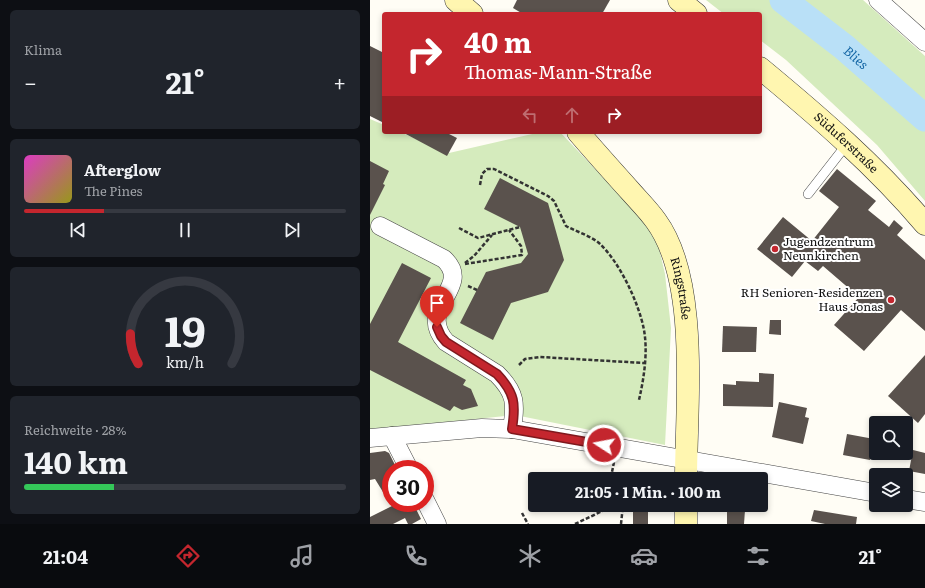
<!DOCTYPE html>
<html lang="de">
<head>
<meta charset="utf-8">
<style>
	:root { --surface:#171b24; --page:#20242c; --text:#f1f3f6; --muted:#9ea1a6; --line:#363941; --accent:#c4262e }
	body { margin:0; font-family:Literata,serif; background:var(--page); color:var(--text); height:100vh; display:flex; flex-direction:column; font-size:15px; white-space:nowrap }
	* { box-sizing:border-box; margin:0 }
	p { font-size:13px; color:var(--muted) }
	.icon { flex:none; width:22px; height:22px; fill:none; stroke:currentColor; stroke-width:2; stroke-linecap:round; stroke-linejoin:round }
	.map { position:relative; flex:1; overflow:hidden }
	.drawer { display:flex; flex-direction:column; gap:10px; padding:10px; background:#0d0f14; width:370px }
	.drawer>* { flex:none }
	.top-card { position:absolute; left:12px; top:12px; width:380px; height:122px; border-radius:4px; box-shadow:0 2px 6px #0003; background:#c4262e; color:#fff; overflow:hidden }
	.buttons { position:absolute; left:499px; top:416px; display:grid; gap:8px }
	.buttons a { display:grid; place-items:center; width:44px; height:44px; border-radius:4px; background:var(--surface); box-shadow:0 2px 6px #0003; font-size:20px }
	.speed { position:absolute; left:12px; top:460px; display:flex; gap:8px; font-size:20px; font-weight:700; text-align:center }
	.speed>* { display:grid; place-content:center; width:52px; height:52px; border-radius:50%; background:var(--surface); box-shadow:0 2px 6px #0003; line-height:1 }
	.speed .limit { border:6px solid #d22; background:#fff; color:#111 }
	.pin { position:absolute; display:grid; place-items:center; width:34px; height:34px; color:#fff; margin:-41px -17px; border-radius:50% 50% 50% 0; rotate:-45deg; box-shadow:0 0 4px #0007 }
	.pin .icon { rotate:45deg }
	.me { position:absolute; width:44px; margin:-22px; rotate:281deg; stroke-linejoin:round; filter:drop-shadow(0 0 3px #0008) }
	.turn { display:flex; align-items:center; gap:14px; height:84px; padding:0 16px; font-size:18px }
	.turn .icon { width:52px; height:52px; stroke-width:2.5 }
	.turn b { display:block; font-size:28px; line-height:34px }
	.lanes { display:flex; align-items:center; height:38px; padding:0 16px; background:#0003; justify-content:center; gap:20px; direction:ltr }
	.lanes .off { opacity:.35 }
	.big { font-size:30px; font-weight:700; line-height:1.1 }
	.drawer .widget { flex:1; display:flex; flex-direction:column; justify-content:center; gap:6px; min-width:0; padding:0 14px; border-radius:6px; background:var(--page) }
	.drawer .dial { align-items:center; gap:0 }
	.dial svg { height:104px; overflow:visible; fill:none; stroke:var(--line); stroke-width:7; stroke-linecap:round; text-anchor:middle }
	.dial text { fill:var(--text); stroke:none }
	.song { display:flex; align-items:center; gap:12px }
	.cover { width:48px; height:48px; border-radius:6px; background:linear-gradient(135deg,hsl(310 70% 55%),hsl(60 70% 35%)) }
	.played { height:4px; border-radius:2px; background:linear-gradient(90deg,var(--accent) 25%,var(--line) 25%) }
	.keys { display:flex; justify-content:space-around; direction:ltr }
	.heat { display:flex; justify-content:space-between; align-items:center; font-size:22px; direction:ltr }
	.charge { height:6px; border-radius:3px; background:linear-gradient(90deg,#34c759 28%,var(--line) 0) }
	.trip { position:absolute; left:158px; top:472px; width:240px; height:40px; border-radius:4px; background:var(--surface); box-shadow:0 2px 6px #0003; font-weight:700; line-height:40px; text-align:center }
	.tab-bar { display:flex; height:64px; justify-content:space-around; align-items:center; background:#090b0e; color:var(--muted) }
	.tab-bar .icon { width:28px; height:28px }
	.tab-bar .active { color:var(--accent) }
	.tab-bar b { font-size:18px; color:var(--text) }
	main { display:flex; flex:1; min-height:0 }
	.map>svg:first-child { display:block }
</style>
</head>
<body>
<main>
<section class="drawer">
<div class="widget"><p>Klima</p>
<div class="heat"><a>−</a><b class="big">21°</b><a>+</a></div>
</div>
<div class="widget">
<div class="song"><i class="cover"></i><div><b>Afterglow</b><p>The Pines</p></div></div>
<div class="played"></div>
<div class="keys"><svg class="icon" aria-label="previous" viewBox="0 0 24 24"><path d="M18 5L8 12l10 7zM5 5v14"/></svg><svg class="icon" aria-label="pause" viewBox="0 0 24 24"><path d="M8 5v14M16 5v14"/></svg><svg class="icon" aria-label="next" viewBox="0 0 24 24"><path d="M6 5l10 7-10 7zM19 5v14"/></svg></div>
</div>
<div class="widget dial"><svg viewBox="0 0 100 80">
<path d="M14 69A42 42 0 1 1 86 69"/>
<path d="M14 69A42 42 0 0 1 8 46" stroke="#c4262e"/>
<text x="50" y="56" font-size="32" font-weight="700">19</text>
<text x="50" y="72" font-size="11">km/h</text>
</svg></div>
<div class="widget"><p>Reichweite · 28%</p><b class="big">140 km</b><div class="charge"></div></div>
</section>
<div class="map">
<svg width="555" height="524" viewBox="0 0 555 524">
	<rect width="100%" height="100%" fill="#fffdf5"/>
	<g fill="#d5ebbd">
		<path d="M 336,0 L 493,0 L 555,56 L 555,201 L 507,145 L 416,60 L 390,40 L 390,14 L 354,14 Z"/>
		<path d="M 0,119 L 14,125 L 14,132 L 30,132 L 79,153 L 171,132 L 190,132 L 280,227 L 288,244 L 295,274 L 301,328 L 295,445 L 145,415 L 0,430 Z"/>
	</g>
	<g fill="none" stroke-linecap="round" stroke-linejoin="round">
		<path stroke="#b9e0f7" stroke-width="27" id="s1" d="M 413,0 L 474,47 L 555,118"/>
	</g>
	<g fill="#5a524d">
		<path d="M 147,0 L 240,0 L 232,14 L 153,14 L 143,8 Z"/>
		<path d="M 0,46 L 14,53 L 14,123 L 0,116 Z"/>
		<path d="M 32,132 L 75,132 L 87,138 L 77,156 Z"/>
		<path d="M 0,161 L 19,171 L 13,184 L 15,185 L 0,215 Z"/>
		<path d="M 467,169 L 506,201 L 498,210 L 519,227 L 524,220 L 533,228 L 527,235 L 555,260 L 555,331 L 531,310 L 494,351 L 464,325 L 489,297 L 453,266 L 448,271 L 435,261 L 422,277 L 387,249 L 413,217 L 442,241 L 469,207 L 449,191 Z"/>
		<path d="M 130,178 L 178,203 L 194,260 L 178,292 L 141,303 L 123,340 L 90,323 L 116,272 L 151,263 L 158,254 L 150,227 L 114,209 Z"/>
		<path d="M 32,263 L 61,278 L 28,342 L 96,380 L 93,385 L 101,389 L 108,406 L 92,410 L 84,406 L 80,411 L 0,370 L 0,324 Z"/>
		<path d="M 400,320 L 411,320 L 411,335 L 399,334 Z"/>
		<path d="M 353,326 L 387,327 L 386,352 L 352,352 Z"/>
		<path d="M 555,355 L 555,414 L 548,423 L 518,396 Z"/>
		<path d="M 389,373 L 404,374 L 403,407 L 353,406 L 353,384 L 366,385 L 366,381 L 389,382 Z"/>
		<path d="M 409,402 L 437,408 L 435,417 L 439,418 L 433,444 L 402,437 Z"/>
		<path d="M 477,434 L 504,439 L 500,460 L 473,455 Z"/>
		<path d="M 543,450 L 555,453 L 555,474 L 539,471 Z"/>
		<path d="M 15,451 L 19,453 L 27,469 L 21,469 L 21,505 L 5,479 L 0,480 L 0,453 Z"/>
		<path d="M 28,503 L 43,503 L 51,519 L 42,524 L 38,524 L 35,518 L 23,524 L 0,524 L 0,517 Z"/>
		<rect x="263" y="508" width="15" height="16"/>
		<path d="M 357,509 L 375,510 L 374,524 L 357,524 Z"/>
		<path d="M 444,510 L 487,517 L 486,524 L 455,524 L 441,521 Z"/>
	</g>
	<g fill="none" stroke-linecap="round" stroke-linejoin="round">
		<defs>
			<path id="lane" d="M 438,194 L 477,144"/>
			<g id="street">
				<path d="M 508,0 L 555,42"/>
				<path d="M 10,226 L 74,259 C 104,287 45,307 76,342 L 127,374 C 146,393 146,404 142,429"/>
				<path d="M 22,436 L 39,469"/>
				<path d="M 0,438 L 112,428 L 142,429 L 506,493"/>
				<path d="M 536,499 L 555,502"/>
				<path d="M 55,500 L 67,524"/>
			</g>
			<g id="secondary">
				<path d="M 86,0 L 102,14"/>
				<path d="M 309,0 L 326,14"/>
				<path id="s2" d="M 390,68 C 448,116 506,166 555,224"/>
				<path id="s3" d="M 208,132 C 226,153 244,173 262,193 C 270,202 279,211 286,221 C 330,281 316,406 316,479"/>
				<path d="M 316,524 L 316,505"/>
			</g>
		</defs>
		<use href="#lane" stroke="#444" stroke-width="10"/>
		<use href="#street" stroke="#444" stroke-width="19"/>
		<use href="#secondary" stroke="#333" stroke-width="23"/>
		<g stroke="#333" stroke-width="2.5" stroke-dasharray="4 2" stroke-linecap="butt">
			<path d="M 110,185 L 112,174 L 117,169 L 124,169 L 178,196 L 184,201 L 196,226 C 207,232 219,235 229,243 C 249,261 269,303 274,330 C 278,352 274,378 269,400"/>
			<path d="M 89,228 L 108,238 L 150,227"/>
			<path d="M 95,263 L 104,256 L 122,235"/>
			<path d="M 95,264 L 152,255 L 151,246 L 139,230"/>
			<path d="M 98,286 L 107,290"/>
			<path d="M 149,365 L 155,359 L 170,357 L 274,363"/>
			<path d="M 244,462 L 242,472 L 246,479"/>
			<path d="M 152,513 L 158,524"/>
			<path d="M 205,524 L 245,505"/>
			<path d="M 251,524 L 253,505"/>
		</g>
		<use href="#lane" stroke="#fff" stroke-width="9"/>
		<use href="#street" stroke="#fff" stroke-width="18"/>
		<use href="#secondary" stroke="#fff6b0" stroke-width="22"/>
	</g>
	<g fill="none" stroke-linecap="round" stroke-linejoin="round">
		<defs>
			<path id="route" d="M 67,327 L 71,336 L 76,342 L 127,374 C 145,393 146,404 142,429 L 234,445"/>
		</defs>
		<use href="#route" stroke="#7f191e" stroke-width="10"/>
		<use href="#route" stroke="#c4262e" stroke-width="7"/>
	</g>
	<g fill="#c4262e" stroke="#fff" stroke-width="1.5">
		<circle cx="405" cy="249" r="4"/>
		<circle cx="521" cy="300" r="4"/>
	</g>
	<g text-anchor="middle" stroke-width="4" stroke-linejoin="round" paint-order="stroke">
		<g font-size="12" fill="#111" stroke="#fff">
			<text dy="4" stroke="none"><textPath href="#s2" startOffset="114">Süduferstraße</textPath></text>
			<text dy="4" stroke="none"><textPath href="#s3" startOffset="191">Ringstraße</textPath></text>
		</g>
		<g font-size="12" fill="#111" stroke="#fff" text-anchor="start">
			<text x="413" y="246">Jugendzentrum<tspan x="413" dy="14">Neunkirchen</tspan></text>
			<text x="513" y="297" text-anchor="end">RH Senioren-Residenzen<tspan x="513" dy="14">Haus Jonas</tspan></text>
		</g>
		<g font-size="13" font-style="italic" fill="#1768a6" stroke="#fff">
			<text dy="5" stroke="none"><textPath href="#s1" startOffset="93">Blies</textPath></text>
		</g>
	</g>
</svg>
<div class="buttons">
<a><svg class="icon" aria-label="search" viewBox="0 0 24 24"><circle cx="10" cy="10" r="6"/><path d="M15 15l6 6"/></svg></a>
<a><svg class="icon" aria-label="layers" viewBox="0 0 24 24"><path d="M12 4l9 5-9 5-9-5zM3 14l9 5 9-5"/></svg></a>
</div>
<div class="speed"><div class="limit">30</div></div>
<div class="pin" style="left:67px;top:327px;background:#d93025"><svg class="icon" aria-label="arrive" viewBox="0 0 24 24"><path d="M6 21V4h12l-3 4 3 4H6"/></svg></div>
<svg class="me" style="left:234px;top:445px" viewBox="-20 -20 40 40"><circle r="17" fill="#c4262e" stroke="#fff" stroke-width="3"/><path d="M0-11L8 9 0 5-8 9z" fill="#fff"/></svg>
<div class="trip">21:05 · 1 Min. · 100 m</div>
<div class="top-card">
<div class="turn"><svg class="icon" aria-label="right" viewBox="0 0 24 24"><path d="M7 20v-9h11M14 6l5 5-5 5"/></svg><div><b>40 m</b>Thomas-Mann-Straße</div></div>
<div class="lanes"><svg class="icon off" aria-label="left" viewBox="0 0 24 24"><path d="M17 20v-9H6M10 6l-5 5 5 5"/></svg><svg class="icon off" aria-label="ahead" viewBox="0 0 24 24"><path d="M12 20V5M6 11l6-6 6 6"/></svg><svg class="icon" aria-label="right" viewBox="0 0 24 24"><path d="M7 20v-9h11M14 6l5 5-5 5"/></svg></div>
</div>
</div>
</main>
<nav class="tab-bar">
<b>21:04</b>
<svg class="icon active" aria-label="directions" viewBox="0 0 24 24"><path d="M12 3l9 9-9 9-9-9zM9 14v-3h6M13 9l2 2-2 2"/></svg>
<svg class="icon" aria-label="music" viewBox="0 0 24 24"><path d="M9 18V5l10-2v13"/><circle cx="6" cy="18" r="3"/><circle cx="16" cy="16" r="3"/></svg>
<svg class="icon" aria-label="phone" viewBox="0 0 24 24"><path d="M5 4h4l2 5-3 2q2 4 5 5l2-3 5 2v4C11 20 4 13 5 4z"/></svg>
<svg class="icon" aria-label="climate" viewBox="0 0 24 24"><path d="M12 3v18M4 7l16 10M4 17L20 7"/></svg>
<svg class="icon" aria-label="car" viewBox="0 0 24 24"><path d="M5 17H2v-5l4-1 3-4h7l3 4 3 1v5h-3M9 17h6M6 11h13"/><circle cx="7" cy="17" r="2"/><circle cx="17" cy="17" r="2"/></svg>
<svg class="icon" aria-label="filters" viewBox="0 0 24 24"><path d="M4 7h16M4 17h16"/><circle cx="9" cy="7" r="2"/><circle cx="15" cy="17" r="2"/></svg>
<b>21°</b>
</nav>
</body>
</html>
